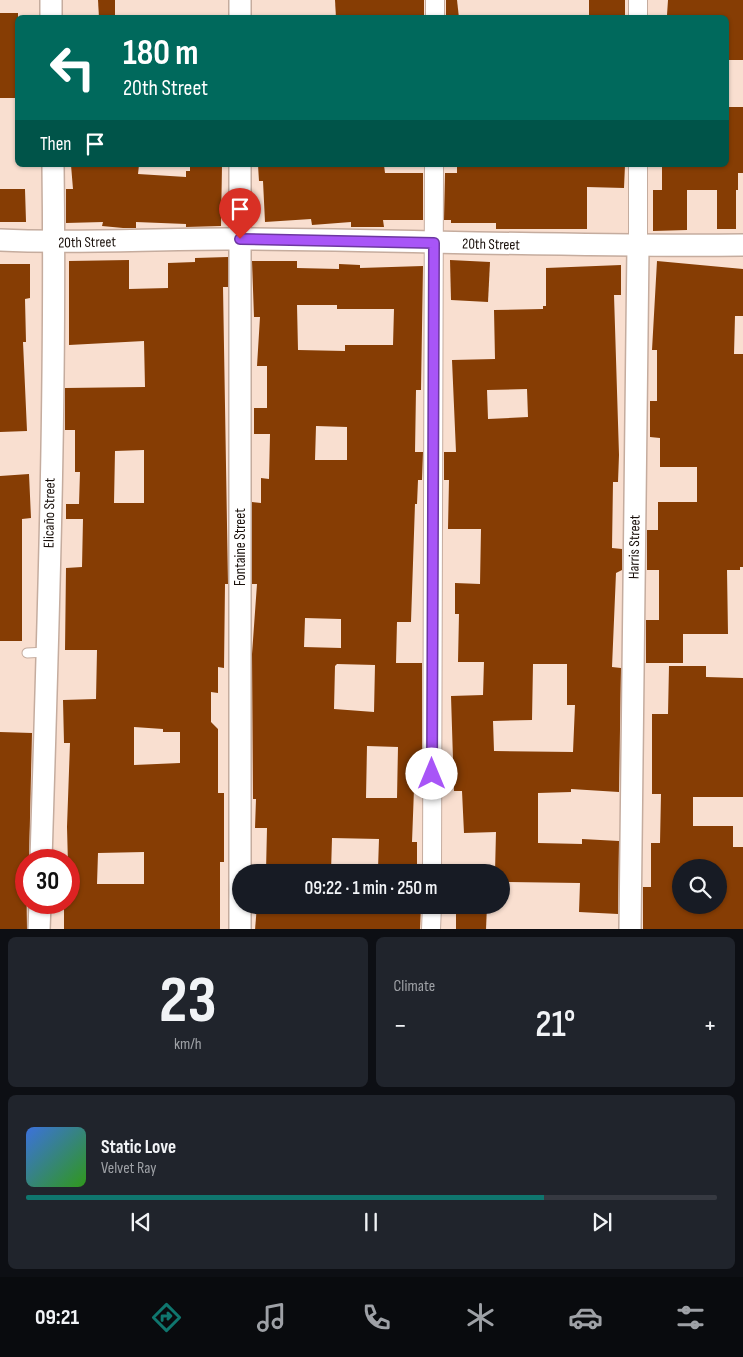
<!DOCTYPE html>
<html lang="en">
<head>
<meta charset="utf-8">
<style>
	:root { --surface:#171b24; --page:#20242c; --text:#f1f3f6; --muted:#9ea1a6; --line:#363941; --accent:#0f766e }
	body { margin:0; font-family:"Sofia Sans Condensed",sans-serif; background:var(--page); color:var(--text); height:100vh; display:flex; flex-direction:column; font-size:19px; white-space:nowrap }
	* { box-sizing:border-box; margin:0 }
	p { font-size:16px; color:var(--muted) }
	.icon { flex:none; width:28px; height:28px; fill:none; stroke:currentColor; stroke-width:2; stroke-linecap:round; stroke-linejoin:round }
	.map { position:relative; height:929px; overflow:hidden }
	.drawer { display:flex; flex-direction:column; gap:8px; padding:8px; background:#0d0f14; flex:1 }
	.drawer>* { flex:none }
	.top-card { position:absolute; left:15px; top:15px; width:714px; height:152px; border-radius:8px; box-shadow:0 1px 4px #0004; background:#00695c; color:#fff; overflow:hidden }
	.tools { position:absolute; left:672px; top:859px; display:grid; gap:10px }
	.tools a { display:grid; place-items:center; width:55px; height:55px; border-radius:50%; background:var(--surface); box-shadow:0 1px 4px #0004; font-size:25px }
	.speed { position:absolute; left:15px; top:849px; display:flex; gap:10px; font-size:25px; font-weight:700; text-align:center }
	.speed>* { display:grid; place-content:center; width:65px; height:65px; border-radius:50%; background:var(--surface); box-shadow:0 1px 4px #0004; line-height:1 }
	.speed .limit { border:8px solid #d22; background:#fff; color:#111 }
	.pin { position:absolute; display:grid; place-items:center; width:42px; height:42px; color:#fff; margin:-51px -21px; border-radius:50% 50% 50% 0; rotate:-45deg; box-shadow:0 0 5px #0007 }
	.pin .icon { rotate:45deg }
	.me { position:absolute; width:55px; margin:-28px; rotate:0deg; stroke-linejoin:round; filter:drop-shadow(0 0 4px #0008) }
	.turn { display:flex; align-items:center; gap:18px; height:105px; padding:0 25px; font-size:22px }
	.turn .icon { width:65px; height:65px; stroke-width:2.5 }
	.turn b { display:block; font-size:35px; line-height:42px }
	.then { display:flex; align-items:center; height:48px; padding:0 25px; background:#0003; gap:10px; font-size:19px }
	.big { font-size:38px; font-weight:600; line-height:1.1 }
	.drawer .widget { flex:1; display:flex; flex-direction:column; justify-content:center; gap:8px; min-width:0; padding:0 18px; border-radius:8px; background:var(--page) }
	.drawer .dial { align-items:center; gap:0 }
	.dial b { font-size:65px; line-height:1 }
	.song { display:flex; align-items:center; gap:15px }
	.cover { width:60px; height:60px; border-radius:8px; background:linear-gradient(135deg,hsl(220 70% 55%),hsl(110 70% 35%)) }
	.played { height:5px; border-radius:2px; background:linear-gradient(90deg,var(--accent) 75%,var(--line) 75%) }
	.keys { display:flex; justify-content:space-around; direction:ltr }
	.heat { display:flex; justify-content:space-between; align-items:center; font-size:28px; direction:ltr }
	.drawer .tiles { flex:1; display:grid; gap:8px; grid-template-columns:1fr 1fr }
	.widget:last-child { grid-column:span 2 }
	.trip { position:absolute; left:232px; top:864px; width:278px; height:50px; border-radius:25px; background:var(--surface); box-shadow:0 1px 4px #0004; font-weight:600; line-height:50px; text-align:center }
	.tabs { display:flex; height:80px; justify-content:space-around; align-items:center; background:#090b0e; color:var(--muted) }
	.tabs .icon { width:35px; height:35px }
	.tabs .current { color:var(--accent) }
	.tabs b { font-size:22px; color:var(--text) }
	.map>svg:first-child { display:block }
</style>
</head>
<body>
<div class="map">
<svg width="743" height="930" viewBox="0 0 743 930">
	<rect width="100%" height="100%" fill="#f9dfd0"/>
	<g fill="#863d04" fill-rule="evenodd">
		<path d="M 98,0 L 115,0 L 115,18 L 99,18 Z"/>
		<path d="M 335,0 L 424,0 L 424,18 L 336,18 Z"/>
		<path d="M 446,0 L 457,0 L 459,18 L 446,18 Z"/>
		<rect x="589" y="0" width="36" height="18"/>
		<path d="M 668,0 L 743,0 L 743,60 L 726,60 L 726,17 L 667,15 Z"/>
		<rect x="0" y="13" width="18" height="85"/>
		<path d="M 726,107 L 743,107 L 743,173 L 738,173 L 738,190 L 736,190 L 736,229 L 717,229 L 717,190 L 687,190 L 687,230 L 653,231 L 653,190 L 662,190 L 662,165 L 726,165 Z"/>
		<path d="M 71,165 L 139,165 L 138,174 L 186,177 L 186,171 L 190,171 L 190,165 L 222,165 L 221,226 L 186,227 L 186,224 L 136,222 L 136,228 L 123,228 L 102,226 L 103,222 L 66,223 L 66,189 L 73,189 Z"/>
		<path d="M 258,165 L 384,165 L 385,173 L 423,173 L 423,220 L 383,220 L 384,227 L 351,227 L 351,222 L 312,225 L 311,219 L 265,222 L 263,181 L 259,181 Z"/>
		<path d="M 457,165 L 625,165 L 624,188 L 587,187 L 587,229 L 496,229 L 496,223 L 451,223 L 451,220 L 444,220 L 445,173 L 457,173 Z"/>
		<path d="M 0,189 L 25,189 L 26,222 L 0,222 Z"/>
		<path d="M 228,257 L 228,287 L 223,287 L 228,584 L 225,584 L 224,668 L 218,667 L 218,693 L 211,692 L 211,722 L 218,729 L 218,793 L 224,793 L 224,862 L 220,862 L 220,930 L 64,930 L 64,902 L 69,902 L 67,827 L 70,743 L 64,743 L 63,700 L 96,699 L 97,650 L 65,650 L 66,568 L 82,567 L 83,519 L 66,519 L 66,504 L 79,504 L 80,472 L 75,472 L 75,430 L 65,430 L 65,388 L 145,387 L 144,341 L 69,345 L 69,261 L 129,260 L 129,289 L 168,288 L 168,263 L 195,262 L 195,258 ZM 144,450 L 144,503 L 114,503 L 115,451 ZM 134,727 L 163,729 L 163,732 L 180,732 L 180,763 L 134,765 ZM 144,852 L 144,884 L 97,884 L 98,853 Z"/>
		<path d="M 450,260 L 490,262 L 488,302 L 451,300 Z"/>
		<path d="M 252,261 L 297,261 L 297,268 L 339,269 L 339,264 L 360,265 L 360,268 L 423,266 L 421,390 L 416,390 L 415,452 L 423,452 L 422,480 L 418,480 L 417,504 L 415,504 L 411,622 L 397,622 L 396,663 L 422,663 L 422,789 L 414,789 L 412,842 L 417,842 L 417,870 L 378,869 L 379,839 L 332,838 L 331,872 L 266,871 L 267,828 L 255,828 L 256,799 L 253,799 L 252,654 L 257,584 L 252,584 L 252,502 L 261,503 L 261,478 L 269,479 L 270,434 L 254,434 L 254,408 L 267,408 L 267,366 L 257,366 L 260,317 L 254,317 ZM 297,305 L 337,305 L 337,309 L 394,309 L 393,345 L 345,345 L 345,351 L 298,350 ZM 316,426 L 347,427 L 347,460 L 315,460 ZM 305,618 L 341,619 L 341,648 L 304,647 ZM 337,664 L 375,665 L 374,712 L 334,709 L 335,666 ZM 367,746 L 398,747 L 397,798 L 366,798 Z"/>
		<path d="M 657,261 L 743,269 L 743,316 L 735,316 L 734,354 L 743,354 L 743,567 L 740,567 L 740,570 L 727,570 L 728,634 L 683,634 L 683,663 L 646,663 L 646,620 L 659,620 L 659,570 L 647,570 L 647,530 L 658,530 L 658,502 L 697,502 L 697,467 L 660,467 L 660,438 L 650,437 L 650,401 L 657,401 L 657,350 L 652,350 Z"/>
		<path d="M 0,264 L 30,264 L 30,298 L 25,299 L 26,342 L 23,342 L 27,431 L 0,432 Z"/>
		<path d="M 621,265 L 621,295 L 614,295 L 619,455 L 618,482 L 613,482 L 612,548 L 622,549 L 622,570 L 616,573 L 612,667 L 621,668 L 619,792 L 571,789 L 571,792 L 538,793 L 538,843 L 582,844 L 582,839 L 619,841 L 618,914 L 579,912 L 580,883 L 501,882 L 501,872 L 495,872 L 496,832 L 464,833 L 462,791 L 454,791 L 451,696 L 483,695 L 484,662 L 458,662 L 459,614 L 455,614 L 455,583 L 480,584 L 481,529 L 448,529 L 449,480 L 444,480 L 444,452 L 456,452 L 452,360 L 495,359 L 494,310 L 543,309 L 543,306 L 546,306 L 546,268 ZM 527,389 L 528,417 L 488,419 L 487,390 ZM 533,664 L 567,664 L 567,705 L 575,705 L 573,752 L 494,751 L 493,721 L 532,720 Z"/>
		<path d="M 29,474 L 31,518 L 22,519 L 22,641 L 0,641 L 0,476 Z"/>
		<path d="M 669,666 L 706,666 L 706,677 L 743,678 L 743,797 L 693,797 L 693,826 L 733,826 L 733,847 L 743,847 L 743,930 L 643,930 L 643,887 L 651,887 L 651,843 L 660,843 L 661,794 L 652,794 L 652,714 L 668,714 ZM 681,868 L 719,868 L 719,905 L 681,905 Z"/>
		<path d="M 0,732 L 32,733 L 29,860 L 26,860 L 27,930 L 0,930 Z"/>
		<path d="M 257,905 L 421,905 L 420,930 L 255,930 Z"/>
		<path d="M 456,905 L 487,905 L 486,930 L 456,930 Z"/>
	</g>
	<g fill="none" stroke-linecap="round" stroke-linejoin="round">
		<defs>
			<path id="service" d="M 27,653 L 47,652"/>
			<g id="minor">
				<path d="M 435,18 L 435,0"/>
				<path d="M 638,18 L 638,0"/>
				<path d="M 638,246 L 638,165"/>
				<path d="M 432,872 L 434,165"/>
				<path d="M 431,930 L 432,905"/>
			</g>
			<g id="tertiary">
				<path d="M 51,0 L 51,18"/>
				<path d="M 240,0 L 240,18"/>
				<path d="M 0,240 C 81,244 161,238 241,239 C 409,240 576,247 743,245"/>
				<path d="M 41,860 C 48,629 56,397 53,165"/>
				<path d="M 39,930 L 40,902"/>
				<path d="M 240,930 L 240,165"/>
				<path d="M 630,930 L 638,246"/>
			</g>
		</defs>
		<use href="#service" stroke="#c5ac9e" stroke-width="11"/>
		<use href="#minor" stroke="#c5ac9e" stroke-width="20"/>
		<use href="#tertiary" stroke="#c5ac9e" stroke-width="24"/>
		<use href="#service" stroke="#fff" stroke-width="9"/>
		<use href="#minor" stroke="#fff" stroke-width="18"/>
		<use href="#tertiary" stroke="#fff" stroke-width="21"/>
	</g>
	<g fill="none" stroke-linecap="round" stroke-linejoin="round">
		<defs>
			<path id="route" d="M 240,239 L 434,243 L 432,774"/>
		</defs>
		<use href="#route" stroke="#6d37a1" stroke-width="12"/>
		<use href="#route" stroke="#a855f7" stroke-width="9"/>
	</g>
	<g text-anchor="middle" stroke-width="5" stroke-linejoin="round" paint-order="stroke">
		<g font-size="15" fill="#1a110c" stroke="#fff">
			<text transform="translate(87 242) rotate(-1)" y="5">20th Street</text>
			<text transform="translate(491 244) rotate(1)" y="5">20th Street</text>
			<text transform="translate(49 513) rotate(-89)" y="5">Elicaño Street</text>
			<text transform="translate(240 547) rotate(-90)" y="5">Fontaine Street</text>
			<text transform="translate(634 547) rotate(-89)" y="5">Harris Street</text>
		</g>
	</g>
</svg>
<div class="tools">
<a><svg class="icon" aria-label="search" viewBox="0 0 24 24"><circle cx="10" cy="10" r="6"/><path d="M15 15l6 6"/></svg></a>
</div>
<div class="speed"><div class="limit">30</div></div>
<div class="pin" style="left:240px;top:239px;background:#d93025"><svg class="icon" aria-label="arrive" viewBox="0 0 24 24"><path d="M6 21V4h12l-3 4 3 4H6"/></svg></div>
<svg class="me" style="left:432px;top:774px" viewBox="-20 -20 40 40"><circle r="19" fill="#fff"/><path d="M0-13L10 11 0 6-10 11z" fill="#a855f7"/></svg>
<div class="trip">09:22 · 1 min · 250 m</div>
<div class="top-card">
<div class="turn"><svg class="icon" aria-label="left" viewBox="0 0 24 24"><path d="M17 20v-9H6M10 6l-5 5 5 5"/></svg><div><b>180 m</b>20th Street</div></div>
<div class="then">Then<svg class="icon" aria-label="arrive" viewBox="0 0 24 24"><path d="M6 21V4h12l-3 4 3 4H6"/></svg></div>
</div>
</div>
<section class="drawer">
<div class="tiles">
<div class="widget dial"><b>23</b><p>km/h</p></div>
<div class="widget"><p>Climate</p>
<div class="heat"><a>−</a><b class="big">21°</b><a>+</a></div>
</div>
<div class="widget">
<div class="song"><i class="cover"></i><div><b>Static Love</b><p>Velvet Ray</p></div></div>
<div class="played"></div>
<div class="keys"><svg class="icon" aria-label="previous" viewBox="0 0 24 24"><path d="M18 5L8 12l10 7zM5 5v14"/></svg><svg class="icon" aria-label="pause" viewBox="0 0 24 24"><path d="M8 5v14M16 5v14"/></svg><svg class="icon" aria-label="next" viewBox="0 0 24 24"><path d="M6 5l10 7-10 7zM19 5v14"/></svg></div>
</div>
</div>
</section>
<nav class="tabs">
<b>09:21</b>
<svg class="icon current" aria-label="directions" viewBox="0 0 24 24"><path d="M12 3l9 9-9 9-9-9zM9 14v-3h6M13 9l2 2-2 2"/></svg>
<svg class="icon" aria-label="music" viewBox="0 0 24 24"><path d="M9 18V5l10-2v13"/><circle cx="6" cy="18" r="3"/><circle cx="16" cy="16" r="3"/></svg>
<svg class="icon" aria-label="phone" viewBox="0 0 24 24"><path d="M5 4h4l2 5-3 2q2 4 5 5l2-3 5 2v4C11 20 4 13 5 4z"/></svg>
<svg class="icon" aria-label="climate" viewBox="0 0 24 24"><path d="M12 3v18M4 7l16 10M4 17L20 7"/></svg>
<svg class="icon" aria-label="car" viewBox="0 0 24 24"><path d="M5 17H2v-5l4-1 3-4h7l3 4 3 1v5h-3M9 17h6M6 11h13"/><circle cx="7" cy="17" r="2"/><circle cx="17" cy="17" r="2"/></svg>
<svg class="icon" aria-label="filters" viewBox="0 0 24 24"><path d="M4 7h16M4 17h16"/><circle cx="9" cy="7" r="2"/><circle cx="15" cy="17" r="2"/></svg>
</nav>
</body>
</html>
